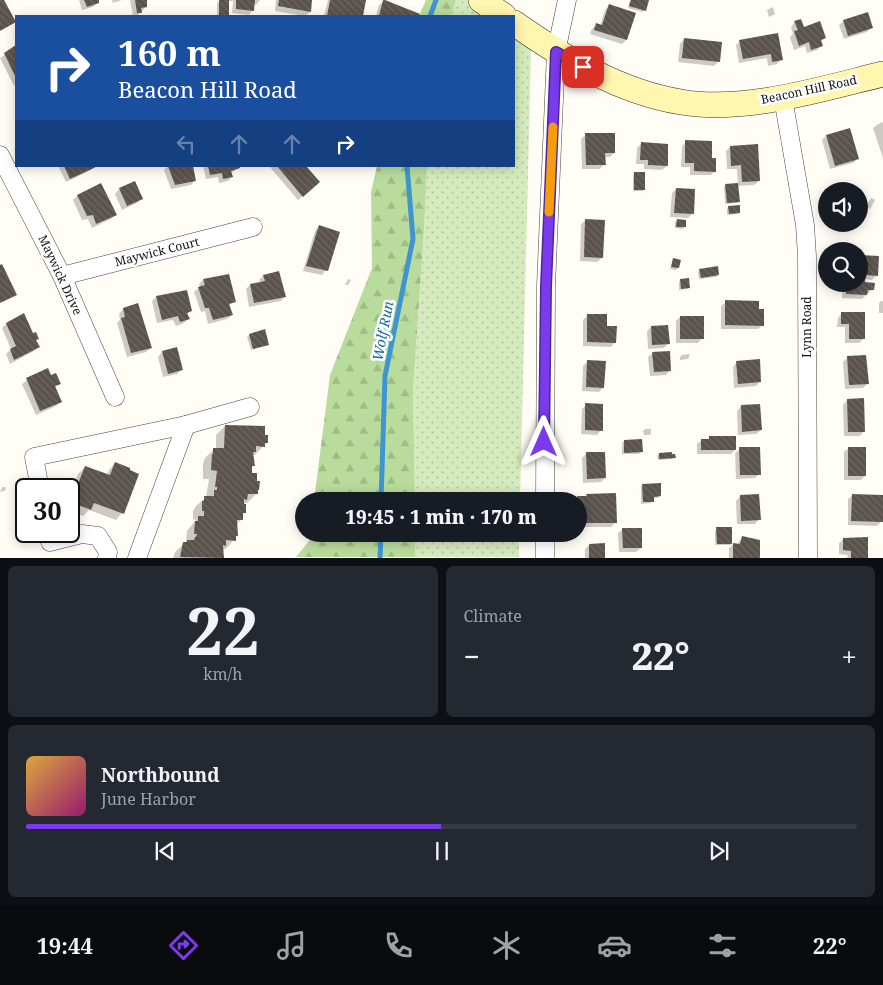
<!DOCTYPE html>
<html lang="en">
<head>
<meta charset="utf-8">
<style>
	:root { --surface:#171b24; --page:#242831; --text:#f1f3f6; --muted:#9ea1a6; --line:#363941; --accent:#7c3aed }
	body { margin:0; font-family:"Noto Serif",serif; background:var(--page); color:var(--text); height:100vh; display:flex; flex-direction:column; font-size:19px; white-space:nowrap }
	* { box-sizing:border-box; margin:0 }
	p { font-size:16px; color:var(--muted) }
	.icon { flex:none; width:28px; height:28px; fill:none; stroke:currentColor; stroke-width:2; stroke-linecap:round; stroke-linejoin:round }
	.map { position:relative; height:558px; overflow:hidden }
	.details { display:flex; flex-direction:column; gap:8px; padding:8px; background:#0d0f14; flex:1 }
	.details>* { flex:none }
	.hud { position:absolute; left:15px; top:15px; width:500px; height:152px; border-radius:0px; box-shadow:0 2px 12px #0003; background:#1a4fa0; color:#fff; overflow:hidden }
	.controls { position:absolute; left:818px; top:182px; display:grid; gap:10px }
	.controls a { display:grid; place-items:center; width:50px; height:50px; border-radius:50%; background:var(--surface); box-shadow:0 2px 12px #0003; font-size:25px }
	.speed { position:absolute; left:15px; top:478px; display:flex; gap:10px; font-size:25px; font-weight:700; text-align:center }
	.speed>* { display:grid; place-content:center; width:65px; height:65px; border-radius:50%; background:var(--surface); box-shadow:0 2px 12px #0003; line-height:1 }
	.speed .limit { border:2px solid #111; border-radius:8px; background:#fff; color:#111 }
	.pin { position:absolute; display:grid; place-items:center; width:42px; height:42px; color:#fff; margin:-21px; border-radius:10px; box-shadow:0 2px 8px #0006 }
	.me { position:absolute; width:55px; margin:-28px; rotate:0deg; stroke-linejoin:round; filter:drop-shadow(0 0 4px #0008) }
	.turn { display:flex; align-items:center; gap:18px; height:105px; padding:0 20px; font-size:22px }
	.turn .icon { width:65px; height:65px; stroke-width:2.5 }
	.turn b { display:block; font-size:35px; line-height:42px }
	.lanes { display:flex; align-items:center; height:48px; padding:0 20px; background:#0003; justify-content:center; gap:25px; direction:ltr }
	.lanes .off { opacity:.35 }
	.big { font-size:38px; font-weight:800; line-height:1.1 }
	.details .widget { flex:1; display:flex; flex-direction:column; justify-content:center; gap:8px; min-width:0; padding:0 18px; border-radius:8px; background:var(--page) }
	.details .dial { align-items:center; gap:0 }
	.dial b { font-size:65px; line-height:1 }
	.song { display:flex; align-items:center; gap:15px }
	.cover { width:60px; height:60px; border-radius:8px; background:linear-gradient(135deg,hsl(40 70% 55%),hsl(320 70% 35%)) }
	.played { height:5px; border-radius:2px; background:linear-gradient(90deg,var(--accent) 50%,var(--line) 50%) }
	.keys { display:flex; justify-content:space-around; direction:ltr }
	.heat { display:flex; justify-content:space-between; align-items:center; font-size:28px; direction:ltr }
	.details .tiles { flex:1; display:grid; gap:8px; grid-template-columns:1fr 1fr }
	.widget:last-child { grid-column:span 2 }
	.trip { position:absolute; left:295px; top:492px; width:292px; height:50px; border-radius:25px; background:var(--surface); box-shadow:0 2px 12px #0003; font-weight:800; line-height:50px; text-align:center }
	.menu { display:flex; height:80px; justify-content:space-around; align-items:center; background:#090b0e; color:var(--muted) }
	.menu .icon { width:35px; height:35px }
	.menu .on { color:var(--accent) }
	.menu b { font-size:22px; color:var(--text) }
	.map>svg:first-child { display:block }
</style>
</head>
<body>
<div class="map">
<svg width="883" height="558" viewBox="0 0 883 558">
	<defs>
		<pattern id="grass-dots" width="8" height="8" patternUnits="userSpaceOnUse" patternTransform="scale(1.25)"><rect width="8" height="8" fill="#d5ebbd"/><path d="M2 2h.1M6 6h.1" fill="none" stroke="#b6c8a1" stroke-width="1.8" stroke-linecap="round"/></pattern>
		<pattern id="forest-firs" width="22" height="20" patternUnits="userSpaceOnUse" patternTransform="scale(1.25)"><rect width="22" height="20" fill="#b9dc9c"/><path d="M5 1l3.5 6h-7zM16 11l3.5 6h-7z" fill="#9ebc85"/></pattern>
		<pattern id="building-back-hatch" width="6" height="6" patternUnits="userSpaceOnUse" patternTransform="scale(1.25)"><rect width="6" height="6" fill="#5a524d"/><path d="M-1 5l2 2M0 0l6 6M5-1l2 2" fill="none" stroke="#6d6662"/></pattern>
	</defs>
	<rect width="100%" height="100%" fill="#fffdf5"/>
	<g fill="url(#grass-dots)">
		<path d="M 456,0 L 481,0 L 504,16 L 451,16 Z"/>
		<path d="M 514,23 L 531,50 L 520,501 L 415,501 L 413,391 L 424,231 L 427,166 L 514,166 Z"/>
		<rect x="415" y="534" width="104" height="23"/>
	</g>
	<g fill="url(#forest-firs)">
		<path d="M 426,0 L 456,0 L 451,16 L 419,16 Z"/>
		<path d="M 377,166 L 427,166 L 424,231 L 413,391 L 415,501 L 314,501 L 330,375 L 372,268 L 371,192 Z"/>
		<path d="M 310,534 L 415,534 L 415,557 L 296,557 L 309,541 Z"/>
	</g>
	<g fill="#0003">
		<path d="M 79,0 L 97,0 L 98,3 L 93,7 L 82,10 Z"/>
		<path d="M 112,0 L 122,0 L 113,3 Z"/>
		<path d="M 130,0 L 145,0 L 146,7 L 137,16 L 133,16 Z"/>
		<path d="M 227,0 L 260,0 L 256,5 L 254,4 L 253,10 L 249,15 L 232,13 L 233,1 L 228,1 L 228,15 L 217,16 L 217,3 L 219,1 Z"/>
		<path d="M 276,0 L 311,0 L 310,12 L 305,16 L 275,11 Z"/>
		<path d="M 328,0 L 365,0 L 362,16 L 324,16 Z"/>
		<path d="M 630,0 L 648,0 L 645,10 L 643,12 L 628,8 Z"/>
		<path d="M 384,1 L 419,14 L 418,16 L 376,16 L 379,5 Z"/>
		<path d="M 609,5 L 634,14 L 626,40 L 622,44 L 590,34 L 592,29 L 596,25 L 600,26 L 605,10 Z"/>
		<path d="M 773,7 L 775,14 L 769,17 L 767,10 Z"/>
		<path d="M 844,21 L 872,27 L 867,32 L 844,39 L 839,25 Z"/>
		<path d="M 795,22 L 803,28 L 825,37 L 820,42 L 822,45 L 817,50 L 807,53 L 805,46 L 794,50 L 790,37 L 793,34 L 791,27 Z"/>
		<path d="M 777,34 L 781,60 L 777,64 L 768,66 L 767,58 L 739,63 L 736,45 L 740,41 Z"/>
		<path d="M 684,39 L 718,62 L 714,66 L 678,62 L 680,44 Z"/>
		<path d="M 16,47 L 16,84 L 14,86 L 0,58 Z"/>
		<path d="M 883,122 L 883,158 L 873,128 L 878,124 Z"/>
		<path d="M 586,134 L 614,153 L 610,157 L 604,157 L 604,164 L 600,169 L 582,169 L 581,139 Z"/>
		<path d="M 826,136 L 858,159 L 853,163 L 830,169 L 822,140 Z"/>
		<path d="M 686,142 L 710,159 L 715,171 L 711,175 L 690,175 L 690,167 L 681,167 L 682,146 Z"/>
		<path d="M 641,144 L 667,166 L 662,170 L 644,169 L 644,164 L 636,164 L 637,148 Z"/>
		<path d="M 730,147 L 759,181 L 754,185 L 737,186 L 738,201 L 737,203 L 725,204 L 724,187 L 726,185 L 738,184 L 737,169 L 727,169 L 726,151 Z"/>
		<path d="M 58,166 L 96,166 L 91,170 L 66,182 Z"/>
		<path d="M 168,166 L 191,166 L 195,180 L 191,185 L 171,189 L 164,170 Z"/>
		<path d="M 203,166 L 239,166 L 239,168 L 231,173 L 232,177 L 228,181 L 219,183 L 218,177 L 206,179 Z"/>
		<path d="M 269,166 L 305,166 L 314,186 L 298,200 Z"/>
		<path d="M 635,173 L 644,189 L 642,191 L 633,191 L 633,175 Z"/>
		<path d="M 134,182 L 141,198 L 137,203 L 122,210 L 115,194 L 119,189 Z"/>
		<path d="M 100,185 L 116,215 L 111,219 L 92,228 L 88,219 L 82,220 L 73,200 L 77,196 Z"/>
		<path d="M 676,189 L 693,213 L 688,218 L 670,217 L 672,193 Z"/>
		<path d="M 871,198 L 875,200 L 870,209 L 866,207 Z"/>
		<path d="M 728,207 L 739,212 L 737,214 L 727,215 L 727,209 Z"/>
		<path d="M 586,220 L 602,258 L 597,262 L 580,261 L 581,224 Z"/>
		<path d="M 677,220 L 685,227 L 683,229 L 675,228 L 675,222 Z"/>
		<path d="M 319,226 L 326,270 L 322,275 L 303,271 L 315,231 Z"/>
		<path d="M 859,256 L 878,257 L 877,275 L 872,280 L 864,279 L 864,283 L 873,289 L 862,299 L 842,298 L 843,284 L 859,284 Z"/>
		<path d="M 673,260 L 678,268 L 676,270 L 670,269 Z"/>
		<path d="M 700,270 L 718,275 L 716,277 L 699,279 L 698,272 Z"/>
		<path d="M 263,276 L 285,296 L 281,301 L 249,307 L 246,289 L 250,285 L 260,283 L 259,280 Z"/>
		<path d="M 348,279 L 351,280 L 348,285 L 345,285 Z"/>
		<path d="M 203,280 L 234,301 L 228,306 L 232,315 L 227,319 L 208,324 L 205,311 L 201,312 L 194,292 L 200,287 L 199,284 Z"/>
		<path d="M 680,280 L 689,287 L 687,289 L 679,290 L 679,282 Z"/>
		<path d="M 156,297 L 191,310 L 187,314 L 188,319 L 184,323 L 176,326 L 173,320 L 157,323 L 152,301 Z"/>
		<path d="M 881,301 L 883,301 L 883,313 L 879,313 L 879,303 Z"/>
		<path d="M 726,302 L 758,310 L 763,325 L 758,329 L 721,329 L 721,306 Z"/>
		<path d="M 123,309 L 151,348 L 146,352 L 127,357 L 117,323 L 120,320 L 119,314 Z"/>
		<path d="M 842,313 L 864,338 L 859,343 L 845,343 L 845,327 L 837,327 L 838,318 Z"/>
		<path d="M 24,315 L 38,347 L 34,351 L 10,364 L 6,354 L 11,349 L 2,328 L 6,324 Z"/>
		<path d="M 588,315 L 606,327 L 615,342 L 611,347 L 583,346 L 583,320 Z"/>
		<path d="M 680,317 L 702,338 L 698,343 L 676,343 L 676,321 Z"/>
		<path d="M 651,327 L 668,344 L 664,348 L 648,349 L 647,331 Z"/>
		<path d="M 249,335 L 267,345 L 251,350 L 247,337 Z"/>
		<path d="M 176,349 L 182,369 L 177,374 L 163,377 L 158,357 L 162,352 Z"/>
		<path d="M 653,353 L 670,370 L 666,375 L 650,376 L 648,357 Z"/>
		<path d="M 690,354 L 688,359 L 680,360 L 680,357 L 682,355 Z"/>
		<path d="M 848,357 L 867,384 L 863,388 L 845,389 L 843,362 Z"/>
		<path d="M 588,361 L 603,388 L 599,392 L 582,391 L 583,366 Z"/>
		<path d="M 737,362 L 760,382 L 756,386 L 734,388 L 733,367 Z"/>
		<path d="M 47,369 L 51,377 L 59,383 L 54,388 L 61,402 L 56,406 L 36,415 L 22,384 L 27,380 Z"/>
		<path d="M 847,400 L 864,431 L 860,436 L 844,436 L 843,405 Z"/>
		<path d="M 586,405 L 601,430 L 597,435 L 581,434 L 582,409 Z"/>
		<path d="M 741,406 L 761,430 L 756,434 L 738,435 L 737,411 Z"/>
		<path d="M 225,426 L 264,436 L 267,442 L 255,455 L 252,455 L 254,465 L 251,468 L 251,474 L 256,494 L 247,503 L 245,503 L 244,513 L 242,515 L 242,519 L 236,525 L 237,536 L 226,549 L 222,549 L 223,558 L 173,558 L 175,552 L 186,542 L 187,531 L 196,520 L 193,519 L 193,511 L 196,506 L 206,497 L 209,479 L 203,479 L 203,464 L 205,458 L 214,449 L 216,449 L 216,435 Z"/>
		<path d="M 645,429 L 651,429 L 651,433 L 650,435 L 644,435 L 643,431 Z"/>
		<path d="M 710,437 L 735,437 L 735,453 L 740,449 L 759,474 L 755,478 L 736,479 L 735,450 L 731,454 L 697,454 L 697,444 L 702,440 L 707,440 Z"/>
		<path d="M 624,441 L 641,452 L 639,454 L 622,454 L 622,443 Z"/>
		<path d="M 849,448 L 865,476 L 861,480 L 844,480 L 844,452 Z"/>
		<path d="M 586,454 L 605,478 L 601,482 L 583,483 L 582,458 Z"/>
		<path d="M 659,454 L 674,457 L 672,459 L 658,460 L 657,456 Z"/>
		<path d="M 115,463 L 122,513 L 116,520 L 89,510 L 83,516 L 69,510 L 69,499 L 78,474 L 85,467 L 107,475 L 109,470 Z"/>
		<path d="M 643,485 L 660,496 L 658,498 L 653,498 L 651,503 L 641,504 L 641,487 Z"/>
		<path d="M 2,487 L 5,487 L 6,490 L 0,492 Z"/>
		<path d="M 586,495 L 616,522 L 611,527 L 581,527 L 579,501 L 574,501 L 578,498 L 584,498 Z"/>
		<path d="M 853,495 L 882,521 L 877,526 L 848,525 L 848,499 Z"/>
		<path d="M 740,496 L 759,519 L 755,524 L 737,524 L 736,501 Z"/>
		<path d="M 623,529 L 641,548 L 636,552 L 619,552 L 618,533 Z"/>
		<path d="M 717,529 L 731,529 L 731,545 L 715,545 L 715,531 Z"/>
		<path d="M 742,537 L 759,558 L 729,558 L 729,548 L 733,544 L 737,545 Z"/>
		<path d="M 844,539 L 867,558 L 847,558 L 848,555 L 839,554 L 839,543 Z"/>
		<path d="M 589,545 L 604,558 L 585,558 L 585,549 Z"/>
	</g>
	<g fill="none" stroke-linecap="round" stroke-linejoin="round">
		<g stroke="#3f96cf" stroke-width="5">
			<path d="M 430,16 L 436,0"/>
			<path d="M 381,501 L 385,376 L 413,239 L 407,166"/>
			<path d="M 380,558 L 381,534"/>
		</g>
	</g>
	<g fill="url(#building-back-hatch)">
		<path d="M 0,0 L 4,0 L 16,22 L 0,31 Z"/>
		<path d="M 84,0 L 99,0 L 99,3 L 87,7 Z"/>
		<path d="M 135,0 L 147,0 L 147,7 L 141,8 L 142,13 L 137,13 Z"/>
		<path d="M 219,0 L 229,0 L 229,16 L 219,15 Z"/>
		<path d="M 236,0 L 255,0 L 254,11 L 236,9 Z"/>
		<path d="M 279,0 L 312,0 L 311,12 L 278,6 Z"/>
		<path d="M 330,0 L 366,0 L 363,16 L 327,16 Z"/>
		<path d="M 383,0 L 385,0 L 420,14 L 419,16 L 379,16 Z"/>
		<path d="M 631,0 L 649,0 L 646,11 L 629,6 Z"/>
		<path d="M 609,4 L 636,13 L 627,40 L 594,30 L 596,23 L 602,25 Z"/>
		<path d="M 868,12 L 873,28 L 848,36 L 843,20 Z"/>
		<path d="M 801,19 L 804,27 L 820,21 L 826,38 L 821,40 L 823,46 L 811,50 L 809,42 L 799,46 L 794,31 L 798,30 L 794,21 Z"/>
		<path d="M 778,33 L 783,60 L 772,62 L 771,54 L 743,59 L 739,40 Z"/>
		<path d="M 684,38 L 722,42 L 720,62 L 682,58 Z"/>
		<path d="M 16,45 L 16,78 L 4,53 Z"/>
		<path d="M 850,128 L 859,159 L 835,166 L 826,135 Z"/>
		<path d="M 585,133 L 615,133 L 615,153 L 605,153 L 606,165 L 586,165 Z"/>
		<path d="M 685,140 L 712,141 L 712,158 L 716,158 L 716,172 L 694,171 L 694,163 L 685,163 Z"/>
		<path d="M 641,142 L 668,144 L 668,166 L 648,165 L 648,160 L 640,160 Z"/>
		<path d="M 758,144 L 760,181 L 742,182 L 741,165 L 731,166 L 730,146 Z"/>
		<path d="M 64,166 L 98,166 L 70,179 Z"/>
		<path d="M 168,166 L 193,166 L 196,181 L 175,185 Z"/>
		<path d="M 208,166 L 240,166 L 240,168 L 231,171 L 233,177 L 223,179 L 222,173 L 210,175 Z"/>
		<path d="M 277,166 L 306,166 L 320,182 L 303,197 Z"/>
		<rect x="634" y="172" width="11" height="18"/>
		<path d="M 135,181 L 143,199 L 127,206 L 119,188 Z"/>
		<path d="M 101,183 L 117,215 L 96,224 L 93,215 L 87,216 L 77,195 Z"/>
		<path d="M 738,183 L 740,202 L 727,203 L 725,184 Z"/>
		<path d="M 676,188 L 695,189 L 694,214 L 674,213 Z"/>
		<path d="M 740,205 L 740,213 L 729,214 L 728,206 Z"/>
		<path d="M 585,219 L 605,220 L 603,258 L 584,257 Z"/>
		<path d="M 677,219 L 686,220 L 686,227 L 676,227 Z"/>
		<path d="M 319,225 L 340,232 L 328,271 L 306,266 Z"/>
		<path d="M 859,255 L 879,256 L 878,276 L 866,275 L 865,282 L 875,283 L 874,290 L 868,290 L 867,295 L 846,294 L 846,284 L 859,284 Z"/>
		<path d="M 673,258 L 681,260 L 679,268 L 671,267 Z"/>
		<path d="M 2,264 L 17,295 L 0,303 L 0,265 Z"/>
		<path d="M 718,266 L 719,275 L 701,278 L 699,269 Z"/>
		<path d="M 279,271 L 286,297 L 254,303 L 250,284 L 265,281 L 263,275 Z"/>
		<path d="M 229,274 L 236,302 L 229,304 L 233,315 L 213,320 L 209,308 L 205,308 L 198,287 L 205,285 L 203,279 Z"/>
		<path d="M 689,278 L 690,288 L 681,289 L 680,279 Z"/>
		<path d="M 187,290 L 192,311 L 187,313 L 190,319 L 180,322 L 178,316 L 162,320 L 156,296 Z"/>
		<path d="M 725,300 L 759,301 L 759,309 L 764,309 L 764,326 L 725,325 Z"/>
		<path d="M 138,303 L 152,348 L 131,353 L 121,318 L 125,317 L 123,308 Z"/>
		<path d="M 841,312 L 865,312 L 865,339 L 849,339 L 849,324 L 841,324 Z"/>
		<path d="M 24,313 L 33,333 L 36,332 L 39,339 L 36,340 L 40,347 L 14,360 L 10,349 L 16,346 L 6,323 Z"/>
		<path d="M 587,314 L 607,314 L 607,326 L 617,326 L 616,343 L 587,342 Z"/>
		<rect x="680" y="316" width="24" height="23"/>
		<path d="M 668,325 L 670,344 L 652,345 L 651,326 Z"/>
		<path d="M 265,329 L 269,345 L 253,349 L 249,334 Z"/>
		<path d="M 177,347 L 183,370 L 168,374 L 162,351 Z"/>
		<path d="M 670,351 L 671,371 L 654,372 L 652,352 Z"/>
		<path d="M 866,355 L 869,384 L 849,385 L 847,356 Z"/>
		<path d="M 760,359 L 761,382 L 738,384 L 736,361 Z"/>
		<path d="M 587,360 L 606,361 L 604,388 L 586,387 Z"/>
		<path d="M 48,368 L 51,375 L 56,373 L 61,384 L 55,386 L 62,402 L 40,411 L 26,378 Z"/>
		<path d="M 864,398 L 865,432 L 848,432 L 847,399 Z"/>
		<path d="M 585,403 L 603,404 L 603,431 L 585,430 Z"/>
		<path d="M 760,404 L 762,430 L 742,432 L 741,405 Z"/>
		<path d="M 225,425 L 265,426 L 265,435 L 268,435 L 268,443 L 265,443 L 265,447 L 256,446 L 256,452 L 253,452 L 255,466 L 252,466 L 252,473 L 257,473 L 257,481 L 260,481 L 259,490 L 258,490 L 258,494 L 248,494 L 247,500 L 244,499 L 244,504 L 246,504 L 246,513 L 243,513 L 243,520 L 237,520 L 238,536 L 236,536 L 236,541 L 226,540 L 226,546 L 223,545 L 224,558 L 180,557 L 183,542 L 187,542 L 187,540 L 194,540 L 195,537 L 196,537 L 197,534 L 194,534 L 195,521 L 198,521 L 198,516 L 204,516 L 204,511 L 202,511 L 202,501 L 204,501 L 204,496 L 214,496 L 214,490 L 217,490 L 217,487 L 215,487 L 217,471 L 211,470 L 212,454 L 213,454 L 213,448 L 224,448 Z"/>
		<path d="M 709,436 L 736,436 L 736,450 L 701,450 L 701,439 L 709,439 Z"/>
		<path d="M 642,439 L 643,452 L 624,453 L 624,440 Z"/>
		<path d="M 739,447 L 760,447 L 761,475 L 740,475 Z"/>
		<rect x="848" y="447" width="18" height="29"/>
		<path d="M 586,452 L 605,452 L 606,478 L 587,479 Z"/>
		<path d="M 672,452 L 672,454 L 675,454 L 676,458 L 659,459 L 659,453 Z"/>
		<path d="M 115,462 L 130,468 L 130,470 L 139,474 L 124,514 L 94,503 L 91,510 L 71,502 L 85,466 L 110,475 Z"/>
		<path d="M 661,483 L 661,496 L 654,497 L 654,502 L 643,502 L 642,484 Z"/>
		<path d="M 616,493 L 617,523 L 585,523 L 584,512 L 579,512 L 577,496 L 587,496 L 586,494 Z"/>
		<path d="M 759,494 L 761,520 L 741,521 L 740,495 Z"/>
		<path d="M 852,494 L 883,495 L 883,522 L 851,521 Z"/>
		<path d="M 716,527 L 732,527 L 732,544 L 717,544 Z"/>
		<path d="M 622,528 L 642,528 L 642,548 L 623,548 Z"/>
		<path d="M 742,536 L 760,540 L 760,558 L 733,558 L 733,543 L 740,544 Z"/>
		<path d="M 868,537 L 868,558 L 851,558 L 851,551 L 843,550 L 843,538 Z"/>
		<path d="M 605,543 L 605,558 L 589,558 L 589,544 Z"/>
	</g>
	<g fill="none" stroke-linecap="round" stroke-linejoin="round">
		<defs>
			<g id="street">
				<path d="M 783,98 L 805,225 L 807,256 L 808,558"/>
				<path d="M 0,155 L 62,276 L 115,397"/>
				<path d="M 62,276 L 253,227"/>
				<path d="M 186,425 L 250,407"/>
				<path d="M 40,489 L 34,457 L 186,425 L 137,558"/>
				<path d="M 545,501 L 546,286 L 556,52 L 567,0"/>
				<path d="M 545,534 L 545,558"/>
				<path d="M 50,542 L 82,534 L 98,536 L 108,552 L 107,558"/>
			</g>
			<g id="secondary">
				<path d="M 481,0 L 504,16"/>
				<path d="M 514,23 C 564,58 619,92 681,102 C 745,113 821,89 883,74"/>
			</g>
		</defs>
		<use href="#street" stroke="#444" stroke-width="19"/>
		<use href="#secondary" stroke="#333" stroke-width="26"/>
		<use href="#street" stroke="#fff" stroke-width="18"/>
		<use href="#secondary" stroke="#fff6b0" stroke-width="25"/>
	</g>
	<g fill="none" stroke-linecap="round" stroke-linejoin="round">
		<defs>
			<path id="route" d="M 544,442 L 546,286 L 556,52 L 583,67"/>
		</defs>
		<use href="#route" stroke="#51269a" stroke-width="12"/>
		<use href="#route" stroke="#7c3aed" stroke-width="9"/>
		<path stroke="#f59e0b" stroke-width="9" d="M 549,212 L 553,127"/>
	</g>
	<g text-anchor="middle" stroke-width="5" stroke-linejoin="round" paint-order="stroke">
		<g font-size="12" fill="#111" stroke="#fff">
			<text transform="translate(809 90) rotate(-12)" y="4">Beacon Hill Road</text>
			<text transform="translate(157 252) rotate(-14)" y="4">Maywick Court</text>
			<text transform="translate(60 275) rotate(65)" y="4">Maywick Drive</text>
			<text transform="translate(807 327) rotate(-90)" y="4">Lynn Road</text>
		</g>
		<g font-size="14" font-style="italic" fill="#1768a6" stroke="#fff">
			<text transform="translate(383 331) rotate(-79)" y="5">Wolf Run</text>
		</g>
	</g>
</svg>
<div class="controls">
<a><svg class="icon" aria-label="sound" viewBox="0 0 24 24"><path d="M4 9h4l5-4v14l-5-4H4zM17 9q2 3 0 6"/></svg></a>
<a><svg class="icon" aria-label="search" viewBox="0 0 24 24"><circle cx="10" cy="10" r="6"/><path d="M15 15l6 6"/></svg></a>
</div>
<div class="speed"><div class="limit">30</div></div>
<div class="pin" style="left:583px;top:67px;background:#d93025"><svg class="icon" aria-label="arrive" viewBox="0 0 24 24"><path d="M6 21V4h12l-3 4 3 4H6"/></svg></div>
<svg class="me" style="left:544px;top:442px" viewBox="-20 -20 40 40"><path d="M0-17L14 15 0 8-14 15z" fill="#7c3aed" stroke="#fff" stroke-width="4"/></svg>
<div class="trip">19:45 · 1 min · 170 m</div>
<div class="hud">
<div class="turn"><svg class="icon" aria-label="right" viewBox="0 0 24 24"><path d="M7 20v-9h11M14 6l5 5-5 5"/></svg><div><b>160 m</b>Beacon Hill Road</div></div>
<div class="lanes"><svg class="icon off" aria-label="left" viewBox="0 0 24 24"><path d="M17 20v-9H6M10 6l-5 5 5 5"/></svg><svg class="icon off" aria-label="ahead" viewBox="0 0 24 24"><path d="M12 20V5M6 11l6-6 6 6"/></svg><svg class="icon off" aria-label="ahead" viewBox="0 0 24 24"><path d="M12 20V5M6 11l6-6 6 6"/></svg><svg class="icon" aria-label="right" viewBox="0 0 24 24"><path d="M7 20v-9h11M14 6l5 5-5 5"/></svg></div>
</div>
</div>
<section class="details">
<div class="tiles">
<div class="widget dial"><b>22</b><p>km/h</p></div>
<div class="widget"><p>Climate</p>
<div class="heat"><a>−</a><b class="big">22°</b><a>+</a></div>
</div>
<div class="widget">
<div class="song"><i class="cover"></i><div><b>Northbound</b><p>June Harbor</p></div></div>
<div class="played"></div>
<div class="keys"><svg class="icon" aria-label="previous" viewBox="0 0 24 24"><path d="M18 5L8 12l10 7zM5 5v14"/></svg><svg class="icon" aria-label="pause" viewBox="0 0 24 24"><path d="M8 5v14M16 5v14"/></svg><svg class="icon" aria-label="next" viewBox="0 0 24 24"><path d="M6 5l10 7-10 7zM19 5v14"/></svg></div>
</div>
</div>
</section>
<nav class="menu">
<b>19:44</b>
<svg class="icon on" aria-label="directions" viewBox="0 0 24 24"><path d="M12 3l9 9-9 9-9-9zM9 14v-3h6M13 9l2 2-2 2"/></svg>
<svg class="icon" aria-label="music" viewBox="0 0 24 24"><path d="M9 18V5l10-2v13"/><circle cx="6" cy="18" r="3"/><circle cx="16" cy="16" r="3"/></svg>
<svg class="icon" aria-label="phone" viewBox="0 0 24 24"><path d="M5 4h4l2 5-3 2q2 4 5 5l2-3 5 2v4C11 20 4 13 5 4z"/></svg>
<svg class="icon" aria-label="climate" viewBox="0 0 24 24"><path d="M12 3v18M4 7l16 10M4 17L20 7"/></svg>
<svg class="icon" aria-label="car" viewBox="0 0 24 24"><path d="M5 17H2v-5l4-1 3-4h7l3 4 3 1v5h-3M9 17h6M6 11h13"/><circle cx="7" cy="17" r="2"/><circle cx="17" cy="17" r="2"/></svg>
<svg class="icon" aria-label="filters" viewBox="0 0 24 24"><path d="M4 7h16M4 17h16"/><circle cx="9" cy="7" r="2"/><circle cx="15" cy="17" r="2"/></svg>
<b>22°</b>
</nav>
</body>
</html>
